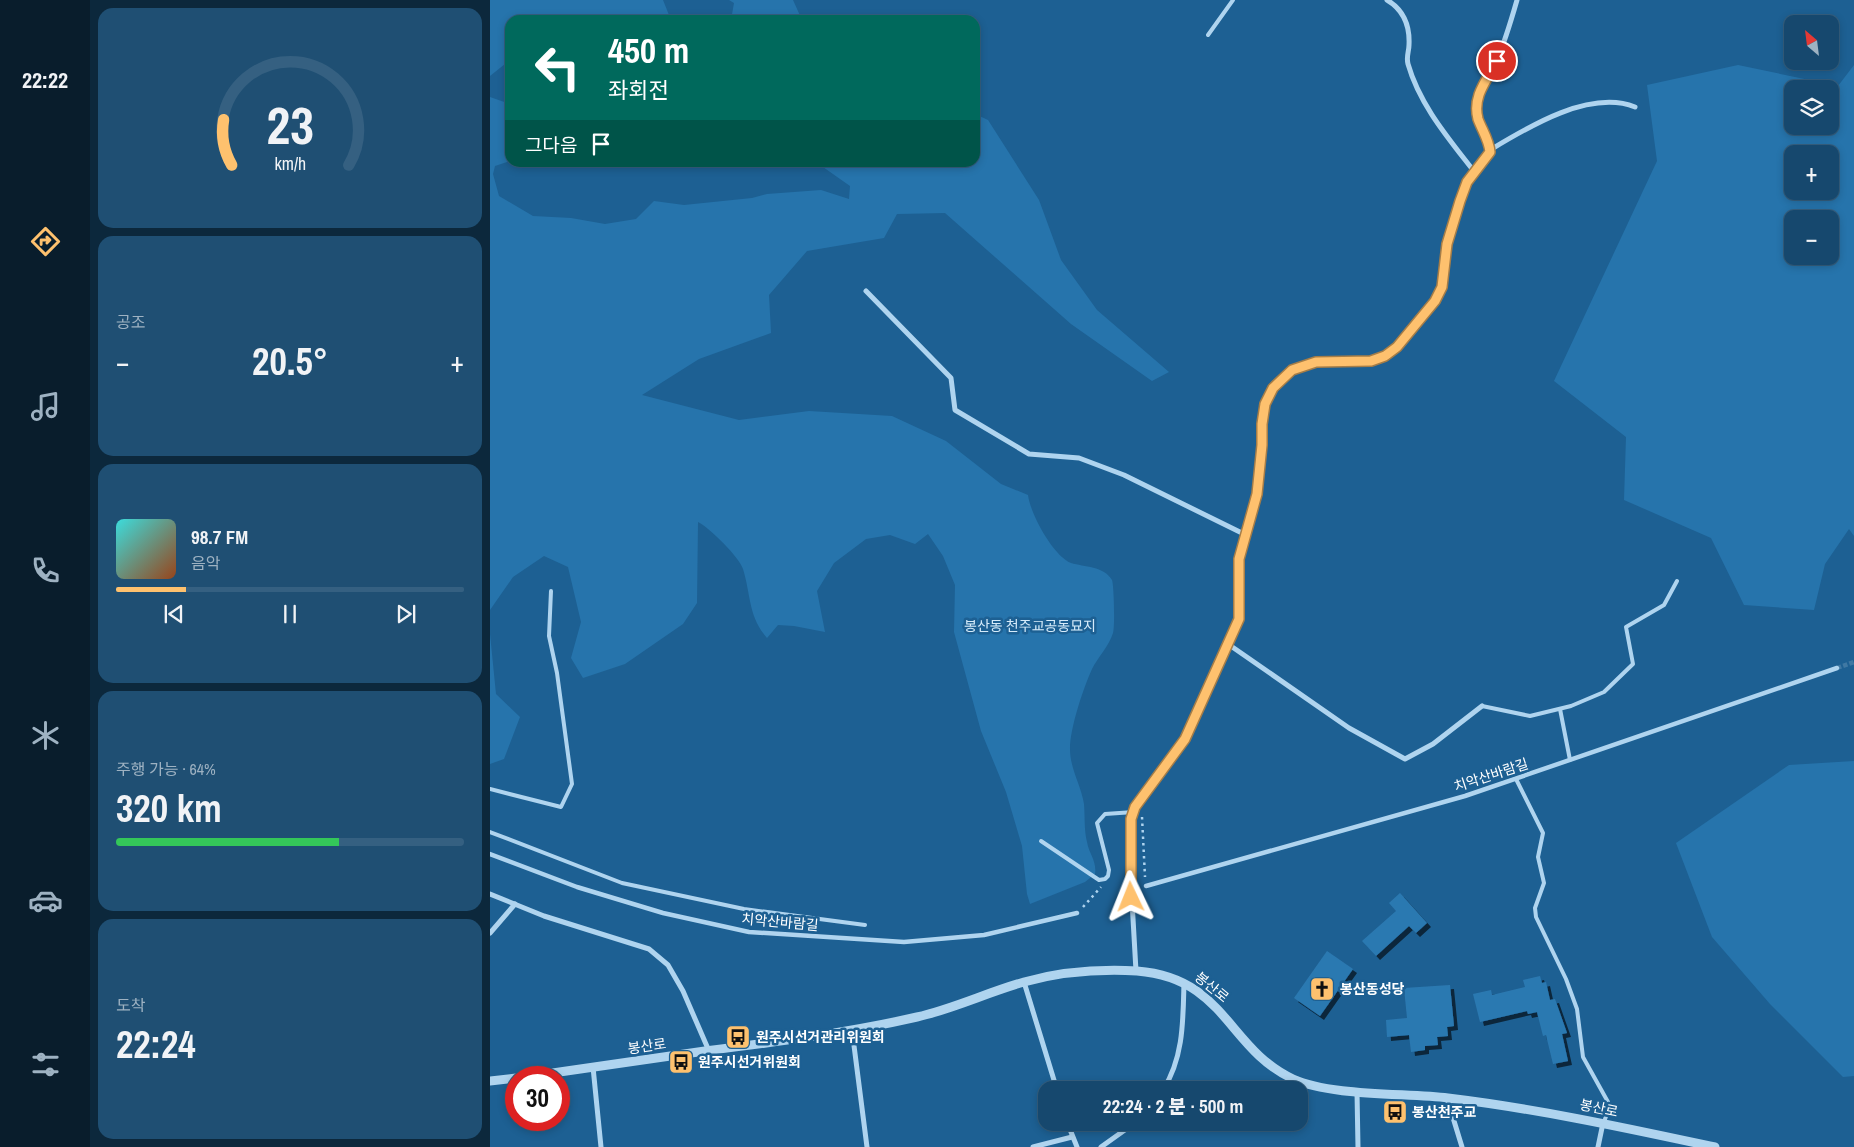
<!DOCTYPE html>
<html lang="ko">
<head>
<meta charset="utf-8">
<style>
	:root { --surface:#16486e; --page:#1f4f73; --text:#f1f3f6; --muted:#9eb2c2; --line:#356081; --accent:#fec16e }
	body { margin:0; font-family:"Archivo Narrow","Noto Sans KR",sans-serif; background:var(--page); color:var(--text); height:100vh; display:flex; flex-direction:column; font-size:19px; white-space:nowrap }
	* { box-sizing:border-box; margin:0 }
	p { font-size:16px; color:var(--muted) }
	.icon { flex:none; width:28px; height:28px; fill:none; stroke:currentColor; stroke-width:2; stroke-linecap:round; stroke-linejoin:round }
	.map { position:relative; flex:1; overflow:hidden }
	.drawer { display:flex; flex-direction:column; gap:8px; padding:8px; background:#0c283c; width:400px }
	.drawer>* { flex:none }
	.top-card { position:absolute; left:15px; top:15px; width:475px; height:152px; border-radius:15px; box-shadow:0 2px 8px #0003,0 0 0 1px var(--line); background:#00695c; color:#fff; overflow:hidden }
	.needle { width:32px; rotate:332deg }
	.fabs { position:absolute; left:1294px; top:15px; display:grid; gap:10px }
	.fabs a { display:grid; place-items:center; width:55px; height:55px; border-radius:10px; background:var(--surface); box-shadow:0 2px 8px #0003,0 0 0 1px var(--line); font-size:25px }
	.speed { position:absolute; left:15px; top:1066px; display:flex; gap:10px; font-size:25px; font-weight:700; text-align:center }
	.speed>* { display:grid; place-content:center; width:65px; height:65px; border-radius:50%; background:var(--surface); box-shadow:0 2px 8px #0003,0 0 0 1px var(--line); line-height:1 }
	.speed .limit { border:8px solid #d22; background:#fff; color:#111 }
	.pin { position:absolute; display:grid; place-items:center; width:42px; height:42px; color:#fff; margin:-21px; border:2px solid #fff; border-radius:50%; box-shadow:0 1px 5px #0007 }
	.me { position:absolute; width:55px; margin:-28px; rotate:358deg; stroke-linejoin:round; filter:drop-shadow(0 0 4px #0008) }
	.turn { display:flex; align-items:center; gap:18px; height:105px; padding:0 20px; font-size:22px }
	.turn .icon { width:65px; height:65px; stroke-width:2.5 }
	.turn b { display:block; font-size:35px; line-height:42px }
	.then { display:flex; align-items:center; height:48px; padding:0 20px; background:#0003; gap:10px; font-size:19px }
	.big { font-size:38px; font-weight:800; line-height:1.1 }
	.drawer .card { flex:1; display:flex; flex-direction:column; justify-content:center; gap:8px; min-width:0; padding:0 18px; border-radius:15px; background:var(--page) }
	.drawer .dial { align-items:center; gap:0 }
	.dial svg { height:130px; overflow:visible; fill:none; stroke:var(--line); stroke-width:7; stroke-linecap:round; text-anchor:middle }
	.dial text { fill:var(--text); stroke:none }
	.song { display:flex; align-items:center; gap:15px }
	.cover { width:60px; height:60px; border-radius:8px; background:linear-gradient(135deg,hsl(180 70% 55%),hsl(20 70% 35%)) }
	.played { height:5px; border-radius:2px; background:linear-gradient(90deg,var(--accent) 20%,var(--line) 20%) }
	.keys { display:flex; justify-content:space-around; direction:ltr }
	.heat { display:flex; justify-content:space-between; align-items:center; font-size:28px; direction:ltr }
	.charge { height:8px; border-radius:4px; background:linear-gradient(90deg,#34c759 64%,var(--line) 0) }
	.trip { position:absolute; left:548px; top:1081px; width:270px; height:50px; border-radius:15px; background:var(--surface); box-shadow:0 2px 8px #0003,0 0 0 1px var(--line); font-weight:800; line-height:50px; text-align:center }
	main { display:flex; flex:1; min-height:0 }
	.tabs { display:flex; flex-direction:column; width:90px; justify-content:space-around; align-items:center; background:#091d2c; color:var(--muted) }
	.tabs .icon { width:35px; height:35px }
	.tabs .current { color:var(--accent) }
	.tabs b { font-size:22px; color:var(--text) }
	.map>svg:first-child { display:block }
</style>
</head>
<body>
<main>
<nav class="tabs">
<b>22:22</b>
<svg class="icon current" aria-label="directions" viewBox="0 0 24 24"><path d="M12 3l9 9-9 9-9-9zM9 14v-3h6M13 9l2 2-2 2"/></svg>
<svg class="icon" aria-label="music" viewBox="0 0 24 24"><path d="M9 18V5l10-2v13"/><circle cx="6" cy="18" r="3"/><circle cx="16" cy="16" r="3"/></svg>
<svg class="icon" aria-label="phone" viewBox="0 0 24 24"><path d="M5 4h4l2 5-3 2q2 4 5 5l2-3 5 2v4C11 20 4 13 5 4z"/></svg>
<svg class="icon" aria-label="climate" viewBox="0 0 24 24"><path d="M12 3v18M4 7l16 10M4 17L20 7"/></svg>
<svg class="icon" aria-label="car" viewBox="0 0 24 24"><path d="M5 17H2v-5l4-1 3-4h7l3 4 3 1v5h-3M9 17h6M6 11h13"/><circle cx="7" cy="17" r="2"/><circle cx="17" cy="17" r="2"/></svg>
<svg class="icon" aria-label="filters" viewBox="0 0 24 24"><path d="M4 7h16M4 17h16"/><circle cx="9" cy="7" r="2"/><circle cx="15" cy="17" r="2"/></svg>
</nav>
<section class="drawer">
<div class="card dial"><svg viewBox="0 0 100 80">
<path d="M14 69A42 42 0 1 1 86 69"/>
<path d="M14 69A42 42 0 0 1 9 41" stroke="#fec16e"/>
<text x="50" y="56" font-size="32" font-weight="700">23</text>
<text x="50" y="72" font-size="11">km/h</text>
</svg></div>
<div class="card"><p>공조</p>
<div class="heat"><a>−</a><b class="big">20.5°</b><a>+</a></div>
</div>
<div class="card">
<div class="song"><i class="cover"></i><div><b>98.7 FM</b><p>음악</p></div></div>
<div class="played"></div>
<div class="keys"><svg class="icon" aria-label="previous" viewBox="0 0 24 24"><path d="M18 5L8 12l10 7zM5 5v14"/></svg><svg class="icon" aria-label="pause" viewBox="0 0 24 24"><path d="M8 5v14M16 5v14"/></svg><svg class="icon" aria-label="next" viewBox="0 0 24 24"><path d="M6 5l10 7-10 7zM19 5v14"/></svg></div>
</div>
<div class="card"><p>주행 가능 · 64%</p><b class="big">320 km</b><div class="charge"></div></div>
<div class="card"><p>도착</p><b class="big">22:24</b></div>
</section>
<div class="map">
<svg width="1364" height="1147" viewBox="0 0 1364 1147">
	<defs>
		<filter id="shadow"><feDropShadow dx="4" dy="4" stdDeviation="0" flood-color="#0009"/></filter>
	</defs>
	<rect width="100%" height="100%" fill="#1d6093"/>
	<g fill="#2674ac" fill-rule="evenodd">
		<path d="M 0,0 L 173,0 L 181,20 L 20,20 L 20,60 L 0,76 Z"/>
		<path d="M 239,0 L 303,0 L 312,20 L 241,20 L 244,3 Z"/>
		<path d="M 1248,65 L 1348,86 L 1364,65 L 1364,536 L 1359,529 L 1335,564 L 1324,610 L 1254,605 L 1221,538 L 1134,500 L 1136,437 L 1064,381 L 1167,161 L 1157,85 ZM 1302,89 L 1340,89 L 1340,126 L 1302,126 ZM 1302,154 L 1340,154 L 1340,191 L 1302,191 ZM 1302,219 L 1340,219 L 1340,256 L 1302,256 Z"/>
		<path d="M 0,97 L 20,104 L 20,161 L 5,166 L 3,174 L 9,196 L 43,216 L 81,218 L 115,224 L 146,219 L 164,201 L 194,205 L 262,198 L 277,194 L 331,190 L 359,199 L 360,186 L 333,167 L 332,163 L 485,162 L 485,114 L 498,120 L 549,200 L 571,260 L 607,310 L 679,372 L 662,381 L 581,324 L 455,213 L 407,214 L 394,238 L 317,251 L 279,295 L 281,333 L 209,359 L 152,395 L 249,420 L 319,411 L 402,416 L 456,441 L 511,484 L 538,495 C 540,513 563,556 581,563 C 594,567 614,566 622,580 C 624,585 625,628 623,633 C 619,646 608,657 602,669 C 593,689 580,728 580,749 C 580,769 591,785 594,804 C 595,817 594,830 597,842 C 599,854 607,861 605,874 L 595,882 L 540,904 L 537,894 L 532,846 L 516,792 L 491,731 L 464,632 L 465,585 L 453,556 L 438,534 L 425,544 L 400,535 L 376,539 L 344,563 L 327,591 L 335,632 L 304,626 L 288,625 L 277,638 C 258,616 261,595 253,569 C 250,558 219,527 208,522 L 207,603 L 193,624 L 135,664 L 93,678 L 81,658 L 91,622 L 78,567 L 54,556 L 23,577 L 0,610 Z"/>
		<path d="M 0,634 L 6,694 L 30,717 L 14,759 L 0,764 Z"/>
		<path d="M 1364,761 L 1364,1076 L 1353,1077 L 1280,1004 L 1222,937 L 1186,843 L 1299,765 Z"/>
	</g>
	<g fill="#2c79b1" filter="url(#shadow)">
		<path d="M 910,893 L 937,923 L 926,933 L 919,926 L 886,956 L 872,941 L 906,911 L 899,903 Z"/>
		<path d="M 837,951 L 863,969 L 830,1016 L 804,998 Z"/>
		<path d="M 1050,976 L 1052,983 L 1056,982 L 1060,1000 L 1065,999 L 1077,1033 L 1072,1034 L 1078,1061 L 1063,1064 L 1056,1035 L 1053,1036 L 1047,1012 L 1038,1014 L 1037,1011 L 990,1022 L 983,994 L 1001,990 L 1002,995 L 1035,987 L 1033,980 Z"/>
		<path d="M 960,985 L 964,1026 L 957,1027 L 958,1036 L 947,1037 L 948,1045 L 935,1046 L 935,1050 L 921,1052 L 919,1035 L 897,1037 L 896,1020 L 917,1018 L 914,988 Z"/>
	</g>
	<g fill="none" stroke-linecap="round" stroke-linejoin="round">
		<path stroke="#3f78a3" stroke-width="4.5" stroke-dasharray="4.5 2" stroke-linecap="butt" d="M 1347,668 L 1364,662"/>
		<g stroke="#afd4ef" stroke-width="2.5" stroke-dasharray="2.5 4" stroke-linecap="butt">
			<path d="M 652,817 L 655,877"/>
			<path d="M 593,907 L 611,887"/>
		</g>
		<g stroke="#afd4ef" stroke-width="4">
			<path d="M 718,35 L 743,0"/>
			<path d="M 992,706 L 1040,716 L 1081,706 L 1114,692 L 1143,664 L 1136,627 L 1174,605 L 1187,581"/>
			<path d="M 1070,709 L 1080,760"/>
			<path d="M 1026,779 L 1053,833 L 1048,857 L 1054,883 L 1045,908 L 1046,917 L 1076,979 L 1087,1009 L 1093,1057 L 1118,1102 L 1119,1108 L 1114,1122"/>
			<path d="M 0,789 L 71,807 L 82,784 L 67,673 L 59,636 L 61,591"/>
			<path d="M 0,832 L 132,883 L 254,909 L 375,925"/>
			<path d="M 551,841 L 609,880 L 615,879 L 618,876 L 619,870 L 607,823 L 615,814 L 644,812"/>
		</g>
		<g stroke="#afd4ef" stroke-width="4.5">
			<path d="M 0,854 L 87,887 L 173,913 L 259,932 L 414,942 L 494,935 L 587,913"/>
			<path d="M 656,886 L 975,796 L 1347,668"/>
		</g>
		<g stroke="#afd4ef" stroke-width="5">
			<path d="M 897,0 C 914,10 920,25 919,45 C 919,51 916,57 918,64 C 930,106 960,140 986,174"/>
			<path d="M 1000,150 C 1038,127 1100,89 1145,107"/>
			<path d="M 376,291 L 461,378 L 465,410 L 539,454 L 589,458 L 634,475 L 756,535"/>
			<path d="M 738,644 L 859,728 L 915,759 L 943,744 L 992,706"/>
			<path d="M 0,894 L 54,916 L 159,949 L 178,965 L 193,991 L 219,1051"/>
			<path d="M 0,933 L 25,904"/>
			<path d="M 646,971 L 640,866 L 641,819 L 645,807 L 657,790 L 695,739 L 749,619 L 749,559 L 767,494 L 772,445 L 772,424 L 775,404 L 783,387 L 802,370 L 826,363 L 881,361 L 895,356 L 907,347 L 945,301 L 952,287 L 957,244 L 970,201 L 977,182 L 1000,152 C 999,135 986,122 987,104 C 988,87 1000,77 1006,62 C 1015,42 1021,21 1027,0"/>
			<path d="M 534,982 L 567,1090"/>
			<path d="M 362,1030 L 377,1147"/>
			<path d="M 103,1067 L 111,1147"/>
			<path d="M 673,1090 C 694,1057 693,1019 694,982"/>
			<path d="M 867,1092 L 868,1147"/>
			<path d="M 957,1098 L 972,1147"/>
			<path d="M 577,1122 L 587,1147"/>
			<path d="M 543,1147 L 582,1137"/>
			<path d="M 611,1147 L 646,1122"/>
			<path d="M 1108,1147 L 1113,1123"/>
		</g>
		<g stroke="#afd4ef" stroke-width="9">
			<path d="M 28,1078 C 91,1069 153,1060 215,1051 C 286,1042 357,1033 427,1017 C 463,1009 498,992 534,982 C 570,972 610,969 647,971 C 736,978 737,1048 803,1079 C 840,1096 915,1093 958,1098 C 1049,1109 1136,1128 1225,1147"/>
			<path d="M 0,1081 L 26,1078"/>
		</g>
	</g>
	<g fill="none" stroke-linecap="round" stroke-linejoin="round">
		<defs>
			<path id="route" d="M 641,897 L 641,819 L 645,807 L 695,739 L 749,619 L 749,559 L 767,494 L 772,445 L 772,424 L 775,404 L 783,388 L 802,370 L 826,362 L 881,361 L 895,356 L 907,347 L 945,301 L 952,287 L 957,244 L 970,201 L 977,182 L 1000,152 C 999,140 992,130 988,119 C 982,96 997,80 1007,61"/>
		</defs>
		<use href="#route" stroke="#a57d48" stroke-width="12"/>
		<use href="#route" stroke="#fec16e" stroke-width="9"/>
	</g>
	<defs>
		<symbol id="church-square" viewBox="-11 -11 22 22"><rect x="-9" y="-9" width="18" height="18" rx="4" fill="#fec16e" stroke="#1d6093"/><path d="M-1.2-6h2.4v3.5h3.3v2.4h-3.3V6h-2.4V-.1h-3.3v-2.4h3.3Z" fill="#111"/></symbol>
		<symbol id="bus-square" viewBox="-11 -11 22 22"><rect x="-9" y="-9" width="18" height="18" rx="4" fill="#fec16e" stroke="#1d6093"/><path d="M-5-6H5V4H4V6H2V4H-2V6H-4V4H-5ZM-3.5-4V0h7V-4ZM-3.5 1.2v1.5H-2V1.2ZM2 1.2v1.5H3.5V1.2Z" fill="#111"/></symbol>
	</defs>
	<g fill-rule="evenodd">
		<use href="#church-square" x="818" y="975" width="28" height="28"/>
		<use href="#bus-square" x="234" y="1023" width="28" height="28"/>
		<use href="#bus-square" x="177" y="1048" width="28" height="28"/>
		<use href="#bus-square" x="891" y="1098" width="28" height="28"/>
	</g>
	<g text-anchor="middle" stroke-width="5" stroke-linejoin="round" paint-order="stroke">
		<g font-size="14" fill="#d5ebfa" stroke="#1d6093">
			<text x="540" y="631">봉산동 천주교공동묘지</text>
		</g>
		<g font-size="14" fill="#fff" stroke="#1d6093">
			<text transform="translate(1001 775) rotate(-18)" y="5">치악산바람길</text>
			<text transform="translate(290 922) rotate(5)" y="5">치악산바람길</text>
			<text transform="translate(722 987) rotate(39)" y="5">봉산로</text>
			<text transform="translate(157 1046) rotate(-8)" y="5">봉산로</text>
			<text transform="translate(1109 1108) rotate(12)" y="5">봉산로</text>
		</g>
		<g font-size="14" font-weight="bold" fill="#fff" stroke="#1d6093" text-anchor="start">
			<text x="850" y="994">봉산동성당</text>
			<text x="266" y="1042">원주시선거관리위원회</text>
			<text x="208" y="1067">원주시선거위원회</text>
			<text x="922" y="1117">봉산천주교</text>
		</g>
	</g>
</svg>
<div class="fabs">
<a><svg class="needle" viewBox="-14 -14 28 28"><path d="M0-13l5 13h-10z" fill="#e53935"/><path d="M0 13l5-13h-10z" fill="#9eb2c2"/></svg></a>
<a><svg class="icon" aria-label="layers" viewBox="0 0 24 24"><path d="M12 4l9 5-9 5-9-5zM3 14l9 5 9-5"/></svg></a>
<a>+</a>
<a>−</a>
</div>
<div class="speed"><div class="limit">30</div></div>
<div class="pin" style="left:1007px;top:61px;background:#d93025"><svg class="icon" aria-label="arrive" viewBox="0 0 24 24"><path d="M6 21V4h12l-3 4 3 4H6"/></svg></div>
<svg class="me" style="left:641px;top:897px" viewBox="-20 -20 40 40"><path d="M0-17L14 15 0 8-14 15z" fill="#fec16e" stroke="#fff" stroke-width="4"/></svg>
<div class="trip">22:24 · 2 분 · 500 m</div>
<div class="top-card">
<div class="turn"><svg class="icon" aria-label="left" viewBox="0 0 24 24"><path d="M17 20v-9H6M10 6l-5 5 5 5"/></svg><div><b>450 m</b>좌회전</div></div>
<div class="then">그다음<svg class="icon" aria-label="arrive" viewBox="0 0 24 24"><path d="M6 21V4h12l-3 4 3 4H6"/></svg></div>
</div>
</div>
</main>
</body>
</html>
